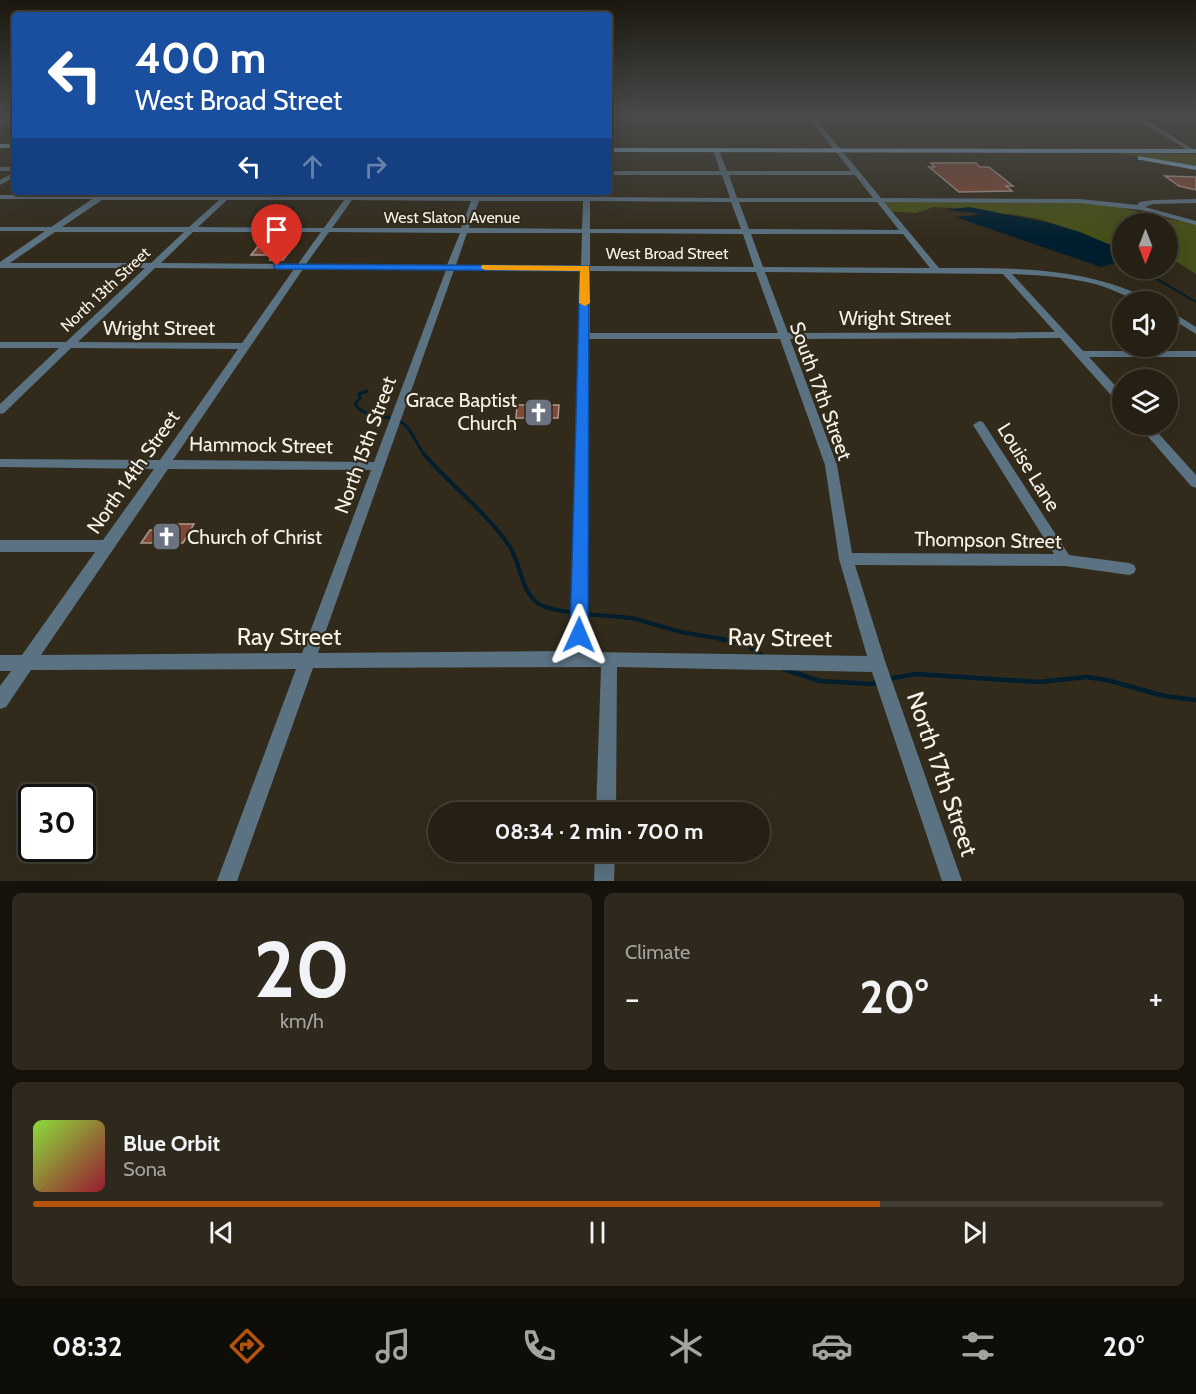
<!DOCTYPE html>
<html lang="en">
<head>
<meta charset="utf-8">
<style>
	:root { --surface:#262014; --page:#2e281d; --text:#f1f3f6; --muted:#a4a3a0; --line:#423e34; --accent:#b45309 }
	body { margin:0; font-family:Cabin,sans-serif; background:var(--page); color:var(--text); height:100vh; display:flex; flex-direction:column; font-size:22px; white-space:nowrap }
	* { box-sizing:border-box; margin:0 }
	p { font-size:20px; color:var(--muted) }
	.icon { flex:none; width:33px; height:33px; fill:none; stroke:currentColor; stroke-width:2; stroke-linecap:round; stroke-linejoin:round }
	.map { position:relative; height:881px; overflow:hidden }
	.panel { display:flex; flex-direction:column; gap:12px; padding:12px; background:#15120b; flex:1 }
	.panel>* { flex:none }
	.guide { position:absolute; left:12px; top:12px; width:600px; height:183px; border-radius:6px; box-shadow:0 6px 24px #0002,0 0 0 2px var(--line); background:#1a4fa0; color:#fff; overflow:hidden }
	.needle { width:39px; rotate:180deg }
	.controls { position:absolute; left:1112px; top:213px; display:grid; gap:12px }
	.controls a { display:grid; place-items:center; width:66px; height:66px; border-radius:50%; background:var(--surface); box-shadow:0 6px 24px #0002,0 0 0 2px var(--line); font-size:30px }
	.speed { position:absolute; left:18px; top:784px; display:flex; gap:12px; font-size:30px; font-weight:700; text-align:center }
	.speed>* { display:grid; place-content:center; width:78px; height:78px; border-radius:50%; background:var(--surface); box-shadow:0 6px 24px #0002,0 0 0 2px var(--line); line-height:1 }
	.speed .limit { border:3px solid #111; border-radius:9px; background:#fff; color:#111 }
	.pin { position:absolute; display:grid; place-items:center; width:51px; height:51px; color:#fff; margin:-62px -26px; border-radius:50% 50% 50% 0; rotate:-45deg; box-shadow:0 0 6px #0007 }
	.pin .icon { rotate:45deg }
	.me { position:absolute; width:66px; margin:-33px; rotate:1deg; stroke-linejoin:round; filter:drop-shadow(0 0 4px #0008) }
	.turn { display:flex; align-items:center; gap:21px; height:126px; padding:0 24px; font-size:27px }
	.turn .icon { width:78px; height:78px; stroke-width:2.5 }
	.turn b { display:block; font-size:42px; line-height:51px }
	.lanes { display:flex; align-items:center; height:57px; padding:0 24px; background:#0003; justify-content:center; gap:30px; direction:ltr }
	.lanes .off { opacity:.35 }
	.big { font-size:45px; font-weight:800; line-height:1.1 }
	.panel .widget { flex:1; display:flex; flex-direction:column; justify-content:center; gap:9px; min-width:0; padding:0 21px; border-radius:9px; background:var(--page) }
	.panel .dial { align-items:center; gap:0 }
	.dial b { font-size:78px; line-height:1 }
	.song { display:flex; align-items:center; gap:18px }
	.cover { width:72px; height:72px; border-radius:9px; background:linear-gradient(135deg,hsl(90 70% 55%),hsl(350 70% 35%)) }
	.played { height:6px; border-radius:3px; background:linear-gradient(90deg,var(--accent) 75%,var(--line) 75%) }
	.keys { display:flex; justify-content:space-around; direction:ltr }
	.heat { display:flex; justify-content:space-between; align-items:center; font-size:33px; direction:ltr }
	.panel .tiles { flex:1; display:grid; gap:12px; grid-template-columns:1fr 1fr }
	.widget:last-child { grid-column:span 2 }
	.trip { position:absolute; left:428px; top:802px; width:342px; height:60px; border-radius:30px; background:var(--surface); box-shadow:0 6px 24px #0002,0 0 0 2px var(--line); font-weight:800; line-height:60px; text-align:center }
	.dock { display:flex; height:96px; justify-content:space-around; align-items:center; background:#0f0d08; color:var(--muted) }
	.dock .icon { width:42px; height:42px }
	.dock .active { color:var(--accent) }
	.dock b { font-size:27px; color:var(--text) }
	.map>svg:first-child { display:block }
</style>
</head>
<body>
<div class="map">
<svg width="1196" height="881" viewBox="0 0 1196 881">
	<rect width="100%" height="100%" fill="#322b1b"/>
	<g fill="#475018">
		<path d="M 1116,153 L 1193,154 L 1196,155 L 1196,167 Z"/>
		<path d="M 879,201 L 1100,202 L 1168,219 L 1196,223 L 1196,274 L 1177,262 L 1167,262 L 1167,224 L 1122,224 L 1122,246 L 1109,244 L 1039,219 L 1010,214 L 1000,215 L 986,210 L 934,207 L 916,213 L 887,211 Z"/>
	</g>
	<path fill="#001e2e" d="M 969,207 L 1050,223 L 1080,232 L 1122,250 L 1122,261 L 1101,267 L 955,217 L 977,215 L 976,213 L 946,210 Z"/>
	<g fill="none" stroke-linecap="round" stroke-linejoin="round">
		<path stroke="#001e2e" stroke-width="2" d="M 1138,268 L 1196,302"/>
		<path stroke="#001e2e" stroke-width="3" d="M 367,391 L 359,394 L 360,398 L 355,404 C 363,417 382,415 394,419 C 412,424 414,442 424,454"/>
		<g stroke="#001e2e" stroke-width="4">
			<path d="M 423,453 C 450,485 484,510 508,544 C 522,563 519,590 539,604 C 548,610 565,611 575,613"/>
			<path d="M 585,614 L 632,618 L 681,632 L 728,640"/>
		</g>
		<g stroke="#001e2e" stroke-width="4.5">
			<path d="M 720,639 L 744,643 L 763,656"/>
			<path d="M 783,669 L 820,681 L 872,684 L 879,682"/>
			<path d="M 888,679 L 916,674 L 1039,682 L 1086,677 L 1107,680 L 1164,696 L 1196,700"/>
		</g>
	</g>
	<g fill="#824936" stroke="#ae9891" stroke-width="1.5">
		<path d="M 931,163 L 976,163 L 980,167 L 989,167 L 1013,186 L 1006,186 L 1012,191 L 959,192 L 929,167 L 935,167 Z"/>
		<path d="M 1165,176 L 1196,177 L 1196,190 L 1179,186 Z"/>
		<path d="M 268,234 L 283,234 L 274,246 L 294,246 L 283,260 L 270,260 L 274,255 L 251,255 Z"/>
		<path d="M 517,405 L 559,405 L 558,418 L 516,418 Z"/>
		<path d="M 160,524 L 194,524 L 183,543 L 141,543 L 150,530 L 157,530 Z"/>
	</g>
	<g fill="none" stroke-linecap="round" stroke-linejoin="round">
		<g fill="#5a7282" fill-rule="evenodd">
			<path d="M 12,116 L 15,116 L 15,119 L 0,126 L 0,122 Z"/>
			<path d="M 807,116 L 813,116 L 881,198 L 1080,199 L 1138,205 L 1139,202 L 1153,200 L 1196,199 L 1196,203 L 1153,204 L 1145,207 L 1196,221 L 1196,225 L 1141,210 L 1080,203 L 884,202 L 939,268 C 1012,268 1084,266 1151,300 L 1152,302 C 1133,302 1115,289 1095,284 C 1068,277 1040,275 1012,274 L 1083,351 L 1196,351 L 1196,357 L 1089,357 L 1122,393 L 1122,404 L 1118,403 L 1060,338 L 790,339 L 837,465 L 852,553 L 1054,554 L 973,425 L 979,421 L 983,422 L 1069,555 L 1129,563 L 1134,565 L 1136,569 L 1134,573 L 1129,575 L 1065,566 L 855,565 L 886,664 L 962,881 L 942,881 L 872,672 L 617,667 L 616,813 L 596,813 L 601,667 L 313,668 L 237,881 L 217,881 L 296,669 L 31,670 L 6,707 L 0,709 L 0,686 L 11,671 L 0,671 L 0,655 L 22,655 L 95,552 L 0,552 L 0,540 L 103,540 L 154,469 L 0,467 L 0,459 L 160,460 L 238,349 L 71,348 L 4,413 L 0,414 L 0,404 L 59,348 L 0,348 L 0,342 L 66,342 L 145,268 L 0,268 L 0,262 L 45,231 L 0,231 L 0,227 L 51,227 L 92,199 L 0,199 L 0,195 L 348,196 L 352,193 L 355,193 L 355,196 L 473,197 L 475,192 L 481,192 L 480,197 L 583,197 L 583,192 L 591,192 L 591,197 L 730,198 L 722,175 L 609,175 L 609,171 L 720,171 L 713,150 L 716,148 L 719,150 L 727,171 L 851,171 ZM 729,175 L 855,175 L 873,198 L 737,198 ZM 102,200 L 219,200 L 189,227 L 62,227 ZM 227,200 L 344,200 L 324,228 L 198,227 ZM 352,200 L 471,201 L 461,228 L 332,228 ZM 479,201 L 583,201 L 582,229 L 469,228 ZM 590,201 L 731,202 L 741,229 L 590,229 ZM 739,202 L 877,202 L 899,230 L 749,229 ZM 55,232 L 184,232 L 151,263 L 10,263 ZM 193,232 L 321,232 L 298,264 L 161,263 ZM 329,232 L 460,233 L 447,265 L 306,264 ZM 467,233 L 582,233 L 581,266 L 456,265 ZM 590,233 L 743,234 L 754,267 L 590,266 ZM 751,234 L 903,234 L 930,268 L 763,267 ZM 155,268 L 294,269 L 242,343 L 78,342 ZM 303,269 L 446,270 L 374,462 L 173,460 ZM 454,270 L 581,271 L 571,651 L 318,653 ZM 590,271 L 756,272 L 778,333 L 590,333 ZM 765,272 L 1003,274 L 1055,332 L 788,333 ZM 589,339 L 780,339 L 825,465 L 839,559 L 867,656 L 587,652 ZM 168,469 L 371,470 L 302,653 L 41,655 Z"/>
			<path d="M 1132,116 L 1139,116 L 1196,151 L 1191,152 Z"/>
			<rect x="0" y="167" width="15" height="4"/>
			<path d="M 15,172 L 15,177 L 0,185 L 0,180 Z"/>
			<path d="M 1167,309 L 1196,327 L 1196,334 L 1167,316 Z"/>
			<path d="M 1137,424 L 1150,424 L 1196,475 L 1196,488 L 1191,486 Z"/>
			<path d="M 595,852 L 615,852 L 614,881 L 594,881 Z"/>
		</g>
		<g fill="#86b9da" fill-rule="evenodd">
			<rect x="0" y="144" width="15" height="4"/>
			<path d="M 609,148 L 1196,149 L 1196,153 L 609,152 Z"/>
			<path d="M 1138,156 L 1196,166 L 1196,170 L 1141,160 L 1138,160 Z"/>
		</g>
	</g>
	<linearGradient id="sky" x2="0" y2="1"><stop stop-color="#1c180f"/><stop offset="0.48" stop-color="#494a4a"/><stop offset="1" stop-color="#494a4a" stop-opacity="0"/></linearGradient>
	<rect width="1196" height="240" fill="url(#sky)"/>
	<path fill="#1a73e8" stroke="#114b97" stroke-width="1.5" d="M 274,264 L 589,266 L 588,635 L 585,641 L 579,644 L 573,641 L 570,635 L 580,271 L 277,269 L 274,268 Z"/>
	<path fill="#f59e0b" d="M 482,265 L 589,266 L 590,303 L 585,306 L 579,303 L 580,271 L 485,270 L 481,268 Z"/>
	<defs>
		<symbol id="church-square" viewBox="-11 -11 22 22"><rect x="-9" y="-9" width="18" height="18" rx="4" fill="#6b7280" stroke="#322b1b"/><path d="M-1.2-6h2.4v3.5h3.3v2.4h-3.3V6h-2.4V-.1h-3.3v-2.4h3.3Z" fill="#fff"/></symbol>
	</defs>
	<g fill-rule="evenodd">
		<use href="#church-square" x="522" y="396" width="33" height="33"/>
		<use href="#church-square" x="150" y="520" width="33" height="33"/>
	</g>
	<g text-anchor="middle" stroke-width="4.5" stroke-linejoin="round" paint-order="stroke">
		<g font-size="16" fill="#f8f3e9" stroke="#322b1b">
			<text x="452" y="223">West Slaton Avenue</text>
			<text x="667" y="259">West Broad Street</text>
			<text transform="translate(105 289) rotate(-43)" y="6">North 13th Street</text>
		</g>
		<g font-size="20" fill="#f8f3e9" stroke="#322b1b">
			<text x="895" y="325">Wright Street</text>
			<text x="159" y="335">Wright Street</text>
			<text transform="translate(821 391) rotate(70)" y="7">South 17th Street</text>
			<text transform="translate(261 445) rotate(1)" y="7">Hammock Street</text>
			<text transform="translate(365 445) rotate(-70)" y="7">North 15th Street</text>
			<text transform="translate(1029 467) rotate(58)" y="7">Louise Lane</text>
			<text transform="translate(133 472) rotate(-55)" y="7">North 14th Street</text>
			<text transform="translate(988 540) rotate(1)" y="7">Thompson Street</text>
		</g>
		<g font-size="20" fill="#f8f3e9" stroke="#322b1b" text-anchor="end">
			<text x="517" y="407">Grace Baptist<tspan x="517" dy="23">Church</tspan></text>
			<text x="187" y="544" text-anchor="start">Church of Christ</text>
		</g>
		<g font-size="24" fill="#f8f3e9" stroke="#322b1b">
			<text x="289" y="645">Ray Street</text>
			<text transform="translate(780 638) rotate(1)" y="8">Ray Street</text>
			<text transform="translate(942 774) rotate(71)" y="8">North 17th Street</text>
		</g>
	</g>
</svg>
<div class="controls">
<a><svg class="needle" viewBox="-14 -14 28 28"><path d="M0-13l5 13h-10z" fill="#e53935"/><path d="M0 13l5-13h-10z" fill="#a4a3a0"/></svg></a>
<a><svg class="icon" aria-label="sound" viewBox="0 0 24 24"><path d="M4 9h4l5-4v14l-5-4H4zM17 9q2 3 0 6"/></svg></a>
<a><svg class="icon" aria-label="layers" viewBox="0 0 24 24"><path d="M12 4l9 5-9 5-9-5zM3 14l9 5 9-5"/></svg></a>
</div>
<div class="speed"><div class="limit">30</div></div>
<div class="pin" style="left:277px;top:266px;background:#d93025"><svg class="icon" aria-label="arrive" viewBox="0 0 24 24"><path d="M6 21V4h12l-3 4 3 4H6"/></svg></div>
<svg class="me" style="left:579px;top:635px" viewBox="-20 -20 40 40"><path d="M0-17L14 15 0 8-14 15z" fill="#1a73e8" stroke="#fff" stroke-width="4"/></svg>
<div class="trip">08:34 · 2 min · 700 m</div>
<div class="guide">
<div class="turn"><svg class="icon" aria-label="left" viewBox="0 0 24 24"><path d="M17 20v-9H6M10 6l-5 5 5 5"/></svg><div><b>400 m</b>West Broad Street</div></div>
<div class="lanes"><svg class="icon" aria-label="left" viewBox="0 0 24 24"><path d="M17 20v-9H6M10 6l-5 5 5 5"/></svg><svg class="icon off" aria-label="ahead" viewBox="0 0 24 24"><path d="M12 20V5M6 11l6-6 6 6"/></svg><svg class="icon off" aria-label="right" viewBox="0 0 24 24"><path d="M7 20v-9h11M14 6l5 5-5 5"/></svg></div>
</div>
</div>
<section class="panel">
<div class="tiles">
<div class="widget dial"><b>20</b><p>km/h</p></div>
<div class="widget"><p>Climate</p>
<div class="heat"><a>−</a><b class="big">20°</b><a>+</a></div>
</div>
<div class="widget">
<div class="song"><i class="cover"></i><div><b>Blue Orbit</b><p>Sona</p></div></div>
<div class="played"></div>
<div class="keys"><svg class="icon" aria-label="previous" viewBox="0 0 24 24"><path d="M18 5L8 12l10 7zM5 5v14"/></svg><svg class="icon" aria-label="pause" viewBox="0 0 24 24"><path d="M8 5v14M16 5v14"/></svg><svg class="icon" aria-label="next" viewBox="0 0 24 24"><path d="M6 5l10 7-10 7zM19 5v14"/></svg></div>
</div>
</div>
</section>
<nav class="dock">
<b>08:32</b>
<svg class="icon active" aria-label="directions" viewBox="0 0 24 24"><path d="M12 3l9 9-9 9-9-9zM9 14v-3h6M13 9l2 2-2 2"/></svg>
<svg class="icon" aria-label="music" viewBox="0 0 24 24"><path d="M9 18V5l10-2v13"/><circle cx="6" cy="18" r="3"/><circle cx="16" cy="16" r="3"/></svg>
<svg class="icon" aria-label="phone" viewBox="0 0 24 24"><path d="M5 4h4l2 5-3 2q2 4 5 5l2-3 5 2v4C11 20 4 13 5 4z"/></svg>
<svg class="icon" aria-label="climate" viewBox="0 0 24 24"><path d="M12 3v18M4 7l16 10M4 17L20 7"/></svg>
<svg class="icon" aria-label="car" viewBox="0 0 24 24"><path d="M5 17H2v-5l4-1 3-4h7l3 4 3 1v5h-3M9 17h6M6 11h13"/><circle cx="7" cy="17" r="2"/><circle cx="17" cy="17" r="2"/></svg>
<svg class="icon" aria-label="filters" viewBox="0 0 24 24"><path d="M4 7h16M4 17h16"/><circle cx="9" cy="7" r="2"/><circle cx="15" cy="17" r="2"/></svg>
<b>20°</b>
</nav>
</body>
</html>
